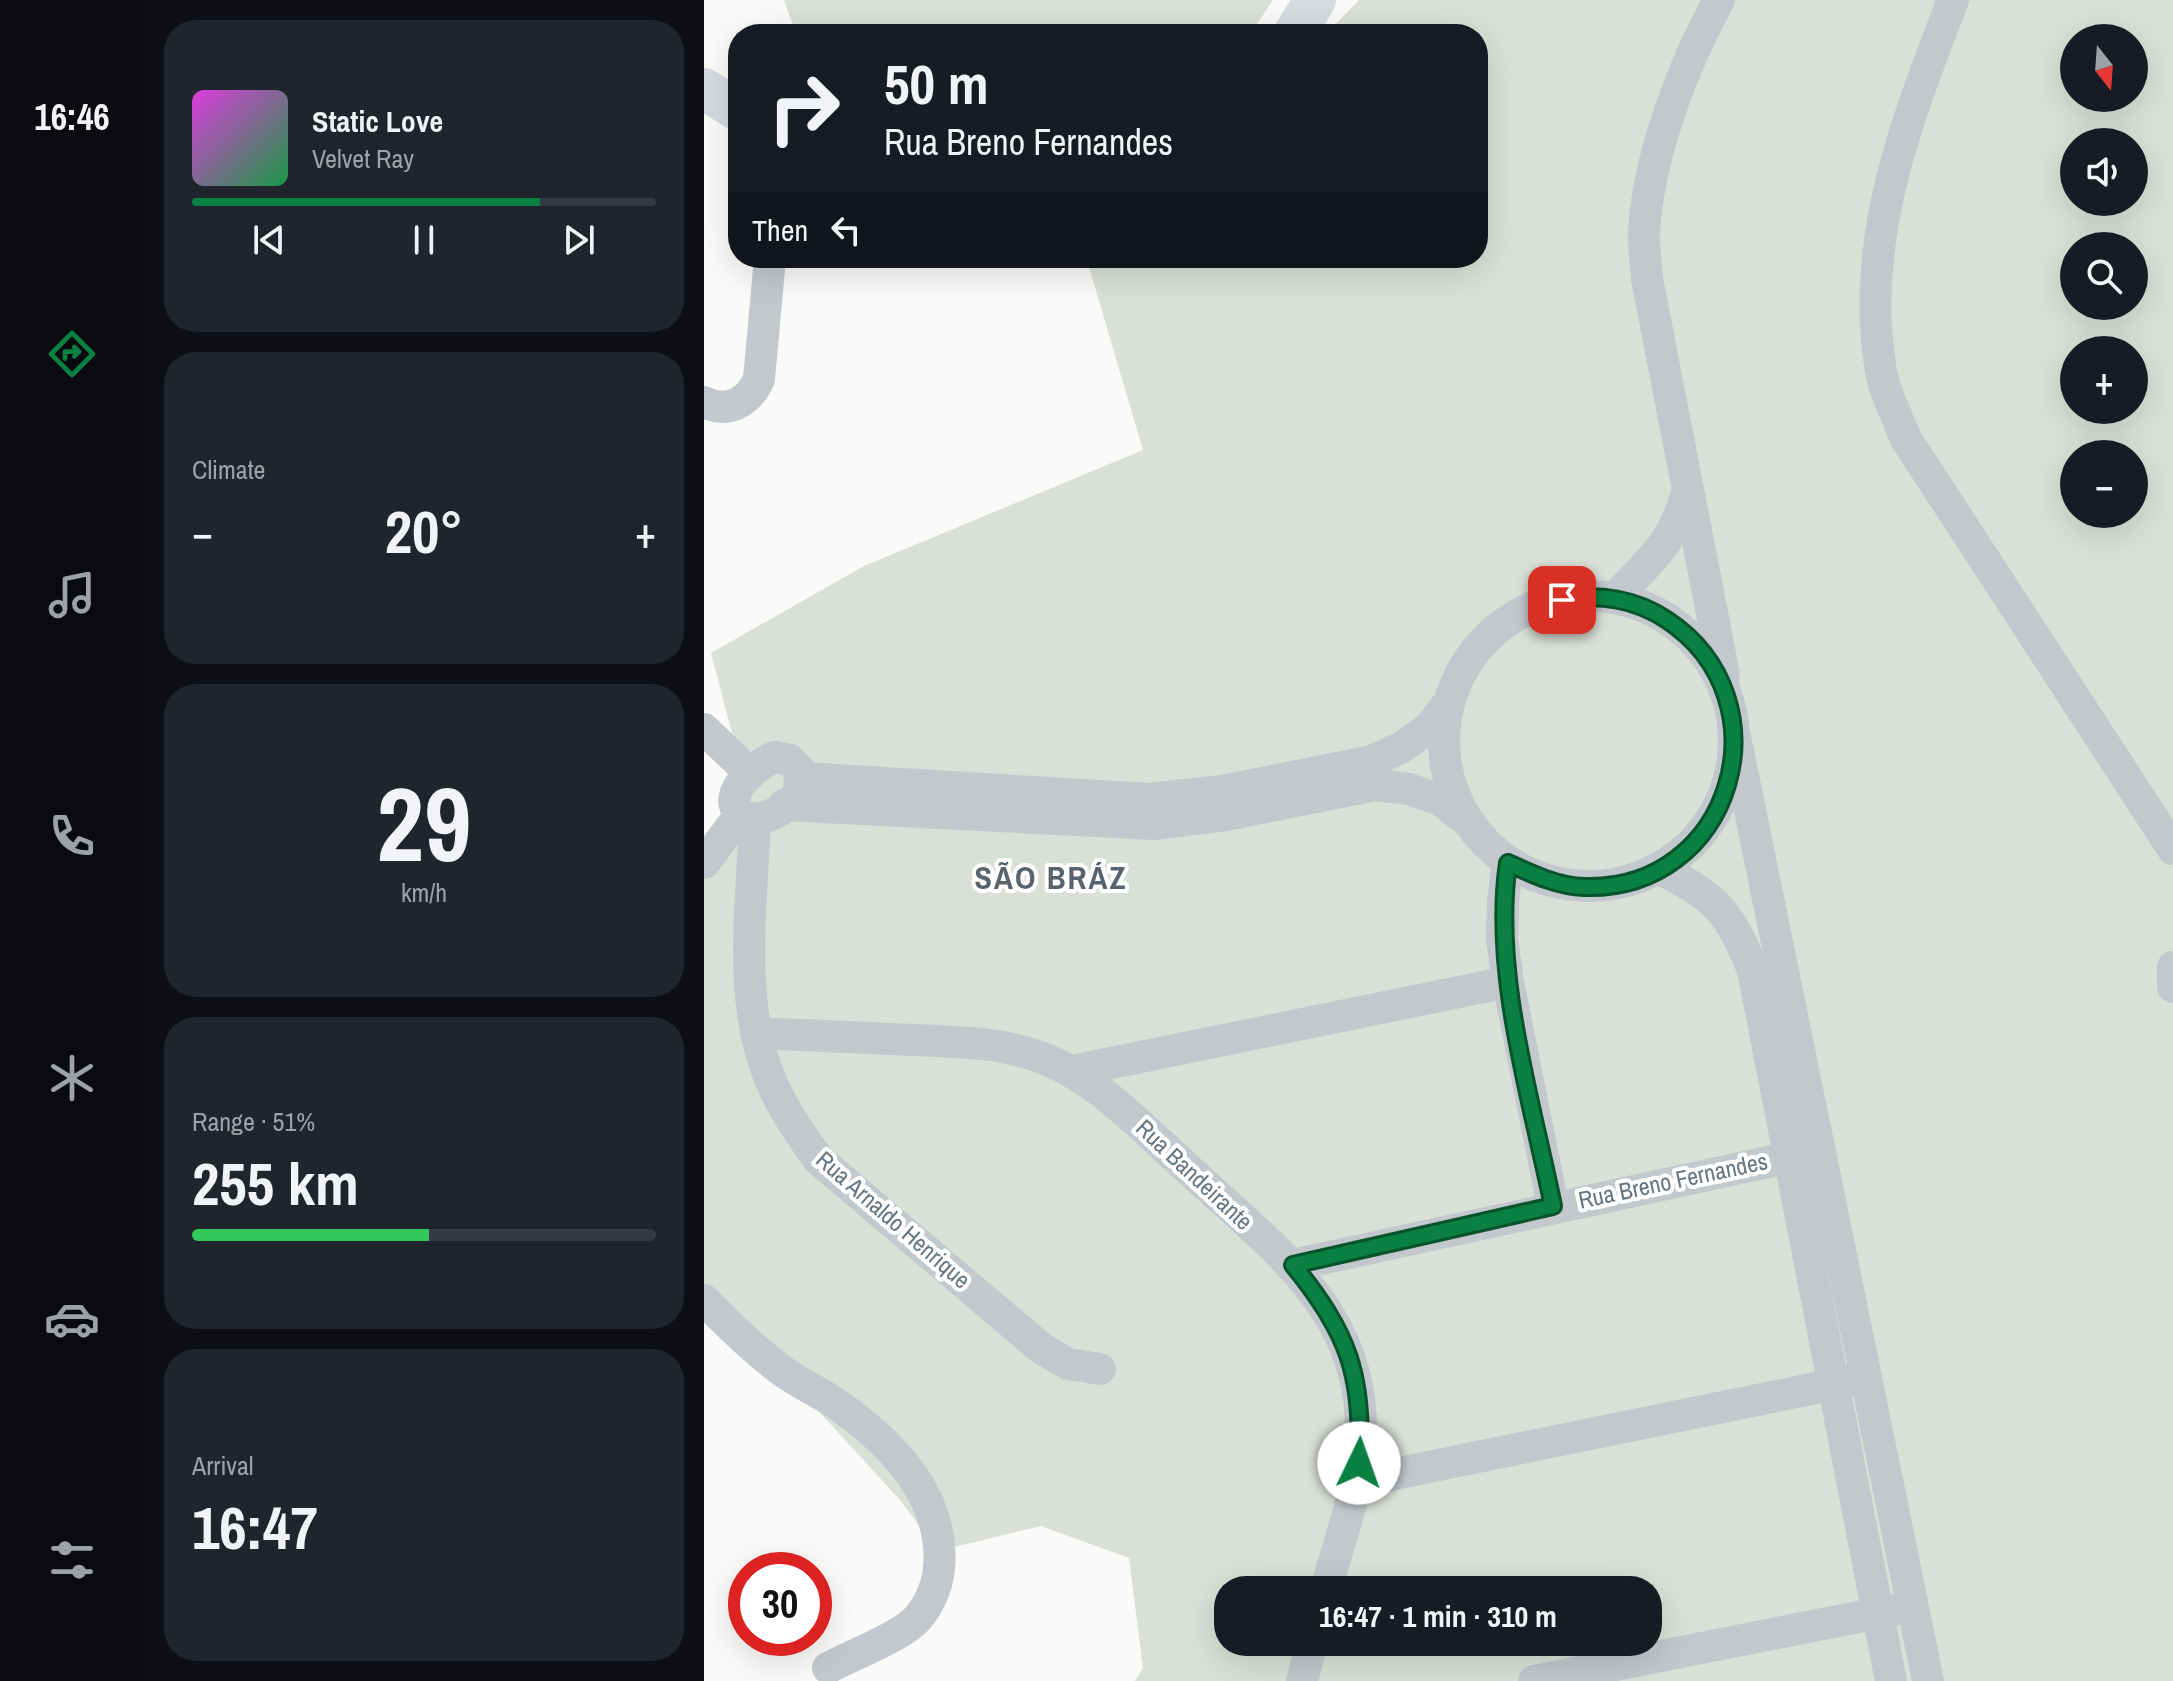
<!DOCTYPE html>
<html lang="en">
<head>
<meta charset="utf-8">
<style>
	:root { --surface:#171b24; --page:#20242c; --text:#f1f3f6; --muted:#9ea1a6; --line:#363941; --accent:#0b8043 }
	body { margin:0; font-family:"Archivo Narrow",sans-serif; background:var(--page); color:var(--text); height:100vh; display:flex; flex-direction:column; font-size:30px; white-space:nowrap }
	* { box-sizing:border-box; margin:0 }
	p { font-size:26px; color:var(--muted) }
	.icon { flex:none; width:44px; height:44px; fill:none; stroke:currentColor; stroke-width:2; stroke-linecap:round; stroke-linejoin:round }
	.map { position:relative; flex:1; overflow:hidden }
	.sheet { display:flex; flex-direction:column; gap:20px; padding:20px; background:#0d0f14; width:560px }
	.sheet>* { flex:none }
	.banner { position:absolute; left:24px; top:24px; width:760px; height:244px; border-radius:32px; box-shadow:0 8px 32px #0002; background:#171b24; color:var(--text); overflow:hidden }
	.needle { width:52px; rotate:163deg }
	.buttons { position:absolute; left:1356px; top:24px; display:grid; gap:16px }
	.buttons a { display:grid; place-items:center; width:88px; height:88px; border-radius:50%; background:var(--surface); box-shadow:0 8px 32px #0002; font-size:40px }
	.speed { position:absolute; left:24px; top:1552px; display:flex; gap:16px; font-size:40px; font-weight:700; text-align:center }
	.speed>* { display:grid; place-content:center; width:104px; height:104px; border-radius:50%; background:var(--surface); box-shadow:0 8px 32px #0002; line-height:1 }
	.speed .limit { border:12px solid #d22; background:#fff; color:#111 }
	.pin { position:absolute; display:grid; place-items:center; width:68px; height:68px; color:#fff; margin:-34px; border-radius:16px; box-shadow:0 4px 12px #0006 }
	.me { position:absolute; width:88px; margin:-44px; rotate:3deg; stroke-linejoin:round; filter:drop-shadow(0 0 6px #0008) }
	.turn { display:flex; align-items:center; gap:28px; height:168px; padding:0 24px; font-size:36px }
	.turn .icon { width:104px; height:104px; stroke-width:2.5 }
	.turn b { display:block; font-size:56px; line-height:68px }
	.then { display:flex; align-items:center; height:76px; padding:0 24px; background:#0003; gap:16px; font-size:30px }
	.big { font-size:60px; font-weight:700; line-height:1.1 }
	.sheet .card { flex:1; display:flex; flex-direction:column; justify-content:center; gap:12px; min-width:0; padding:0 28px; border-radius:32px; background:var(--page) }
	.sheet .dial { align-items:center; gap:0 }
	.dial b { font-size:104px; line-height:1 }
	.song { display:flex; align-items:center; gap:24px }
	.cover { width:96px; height:96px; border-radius:12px; background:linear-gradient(135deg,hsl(300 70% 55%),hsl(140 70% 35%)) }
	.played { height:8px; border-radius:4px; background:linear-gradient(90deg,var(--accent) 75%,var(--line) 75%) }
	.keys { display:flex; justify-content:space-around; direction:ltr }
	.heat { display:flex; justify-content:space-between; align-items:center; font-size:44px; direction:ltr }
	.charge { height:12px; border-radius:6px; background:linear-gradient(90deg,#34c759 51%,var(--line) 0) }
	.trip { position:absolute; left:510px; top:1576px; width:448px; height:80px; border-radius:32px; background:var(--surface); box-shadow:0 8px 32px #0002; font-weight:700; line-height:80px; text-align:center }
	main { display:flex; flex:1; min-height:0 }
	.tabs { display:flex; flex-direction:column; width:144px; justify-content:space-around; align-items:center; background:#090b0e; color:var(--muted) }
	.tabs .icon { width:56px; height:56px }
	.tabs .on { color:var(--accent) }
	.tabs b { font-size:36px; color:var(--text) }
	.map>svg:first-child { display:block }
</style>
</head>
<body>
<main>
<nav class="tabs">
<b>16:46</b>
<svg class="icon on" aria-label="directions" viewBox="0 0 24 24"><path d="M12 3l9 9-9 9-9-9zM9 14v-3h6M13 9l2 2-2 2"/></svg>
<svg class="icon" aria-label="music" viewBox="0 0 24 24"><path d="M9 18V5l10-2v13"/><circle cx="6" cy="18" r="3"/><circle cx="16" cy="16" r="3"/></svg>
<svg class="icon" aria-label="phone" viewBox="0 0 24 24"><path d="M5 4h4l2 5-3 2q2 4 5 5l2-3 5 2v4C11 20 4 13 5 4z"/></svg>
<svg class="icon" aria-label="climate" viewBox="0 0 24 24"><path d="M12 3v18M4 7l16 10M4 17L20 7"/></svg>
<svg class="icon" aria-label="car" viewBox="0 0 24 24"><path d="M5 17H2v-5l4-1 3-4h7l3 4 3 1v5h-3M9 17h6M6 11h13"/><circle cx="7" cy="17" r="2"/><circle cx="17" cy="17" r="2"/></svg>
<svg class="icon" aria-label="filters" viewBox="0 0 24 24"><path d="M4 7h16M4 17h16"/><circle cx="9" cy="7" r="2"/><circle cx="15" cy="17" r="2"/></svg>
</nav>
<section class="sheet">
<div class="card">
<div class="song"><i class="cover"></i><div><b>Static Love</b><p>Velvet Ray</p></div></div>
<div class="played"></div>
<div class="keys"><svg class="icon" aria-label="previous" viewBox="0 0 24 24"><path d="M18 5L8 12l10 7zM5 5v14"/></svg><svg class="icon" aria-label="pause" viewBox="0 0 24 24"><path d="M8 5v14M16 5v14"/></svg><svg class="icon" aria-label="next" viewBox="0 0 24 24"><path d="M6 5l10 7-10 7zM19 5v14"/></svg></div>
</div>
<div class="card"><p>Climate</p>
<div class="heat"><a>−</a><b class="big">20°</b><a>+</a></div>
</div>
<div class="card dial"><b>29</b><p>km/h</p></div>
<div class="card"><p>Range · 51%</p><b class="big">255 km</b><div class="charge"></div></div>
<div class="card"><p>Arrival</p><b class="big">16:47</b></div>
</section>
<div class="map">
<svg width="1469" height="1681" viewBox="0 0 1469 1681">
	<rect width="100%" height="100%" fill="#fafaf8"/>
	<g fill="#dadfd7" fill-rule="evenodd">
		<path d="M 80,0 L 569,0 L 546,34 L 92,34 Z"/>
		<path d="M 655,0 L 1469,0 L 1469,1681 L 431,1681 L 439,1668 L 425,1558 L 337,1526 L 234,1551 L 196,1500 L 0,1286 L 0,868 L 46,802 L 7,653 L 160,566 L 439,450 L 385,267 L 421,258 L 774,258 L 774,34 L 622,34 ZM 1370,38 L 1430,38 L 1430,98 L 1370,98 ZM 1370,142 L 1430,142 L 1430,202 L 1370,202 ZM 1370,246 L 1430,246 L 1430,306 L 1370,306 ZM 1370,350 L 1430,350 L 1430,410 L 1370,410 ZM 1370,454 L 1430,454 L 1430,514 L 1370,514 ZM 524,1590 L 944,1590 L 944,1642 L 524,1642 Z"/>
	</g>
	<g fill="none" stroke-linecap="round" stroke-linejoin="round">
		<g stroke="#c3c8cc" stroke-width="32">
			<path d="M 1015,0 C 979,65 945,155 940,230 C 939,246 942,263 943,279 L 1020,675"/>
			<path d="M 1249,0 C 1204,117 1156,237 1176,365 C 1179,390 1193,416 1202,439 L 1469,849"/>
			<path d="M 0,402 C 24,414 45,402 55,379 L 66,258"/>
			<circle cx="885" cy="741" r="145"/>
			<path d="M 911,598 C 947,558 967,548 983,493"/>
			<path d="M 0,729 L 46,773"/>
			<path d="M 1031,737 L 1224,1681"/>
			<path d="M 71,757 L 86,760 L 96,771 L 95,793 C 56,842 0,811 50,770 C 56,765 62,760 71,757 Z"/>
			<path d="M 98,778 L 445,799 L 518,791 L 668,761 L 698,747 L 725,728 L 745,702"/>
			<path d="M 80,805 L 450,824 L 522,815 L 672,785 L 705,789 L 736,800 L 761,819"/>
			<path d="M 51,820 C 48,906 32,1007 70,1088 C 82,1114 98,1137 115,1160 L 337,1348 L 364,1364 L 396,1369"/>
			<path d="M 0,863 L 36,815"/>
			<path d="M 804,863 L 799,901 L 798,939 L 804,982 L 849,1206"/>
			<path d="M 956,869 C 1013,898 1024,910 1049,970 L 1187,1681"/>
			<path d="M 1469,967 L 1469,987"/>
			<path d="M 53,1033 C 106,1035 158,1038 210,1040 C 250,1042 292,1042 330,1055 C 391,1075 437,1127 484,1169 C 577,1255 672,1319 655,1461 C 650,1504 633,1548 622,1590"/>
			<path d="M 368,1071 L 804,982"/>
			<path d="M 589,1265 L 1105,1153"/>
			<path d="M 0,1300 C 24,1324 49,1349 77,1370 C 94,1383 116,1392 134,1405 C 188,1443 241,1497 235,1567 C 234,1587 222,1614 205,1626 C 182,1643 150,1654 124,1668"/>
			<path d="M 651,1482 L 1151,1380"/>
			<path d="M 598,1681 L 608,1642"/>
			<path d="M 830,1681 L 1195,1609"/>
		</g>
		<g stroke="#d6dbdf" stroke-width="42">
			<path d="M 590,34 L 611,0"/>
			<path d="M 0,89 L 34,110"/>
		</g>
	</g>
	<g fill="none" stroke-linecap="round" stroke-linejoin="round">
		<defs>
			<path id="route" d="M 655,1463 C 660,1376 644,1332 589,1265 L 849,1206 C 827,1098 788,973 804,863 C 828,874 853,886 880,887 C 1028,892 1085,701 963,620 C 932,599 894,593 858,600"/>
		</defs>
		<use href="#route" stroke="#07532c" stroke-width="20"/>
		<use href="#route" stroke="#0b8043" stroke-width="14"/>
	</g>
	<g text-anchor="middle" stroke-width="8" stroke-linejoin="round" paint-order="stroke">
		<g font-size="24" fill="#657683" stroke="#fff">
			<text transform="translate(490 1175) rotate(43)" y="8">Rua Bandeirante</text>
			<text transform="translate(969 1181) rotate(-12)" y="8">Rua Breno Fernandes</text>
			<text transform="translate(189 1220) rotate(41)" y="8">Rua Arnaldo Henrique</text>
		</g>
		<g font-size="32" font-weight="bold" letter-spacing="2" fill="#57646e" stroke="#fff">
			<text x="347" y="889">SÃO BRÁZ</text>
		</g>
	</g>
</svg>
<div class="buttons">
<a><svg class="needle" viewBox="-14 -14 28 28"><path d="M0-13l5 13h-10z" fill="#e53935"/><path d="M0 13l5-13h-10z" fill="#9ea1a6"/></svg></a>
<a><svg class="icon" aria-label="sound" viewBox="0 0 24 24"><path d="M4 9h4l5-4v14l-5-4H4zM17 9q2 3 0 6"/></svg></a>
<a><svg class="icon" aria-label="search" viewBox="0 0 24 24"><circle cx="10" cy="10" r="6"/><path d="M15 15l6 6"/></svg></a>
<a>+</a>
<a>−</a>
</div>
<div class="speed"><div class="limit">30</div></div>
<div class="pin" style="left:858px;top:600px;background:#d93025"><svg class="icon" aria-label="arrive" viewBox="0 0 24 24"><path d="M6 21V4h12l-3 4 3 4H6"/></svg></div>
<svg class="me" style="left:655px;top:1463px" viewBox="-20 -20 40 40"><circle r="19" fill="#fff"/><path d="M0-13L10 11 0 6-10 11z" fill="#0b8043"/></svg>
<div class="trip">16:47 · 1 min · 310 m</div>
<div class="banner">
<div class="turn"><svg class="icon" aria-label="right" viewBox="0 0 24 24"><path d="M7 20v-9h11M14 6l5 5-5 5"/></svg><div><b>50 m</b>Rua Breno Fernandes</div></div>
<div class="then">Then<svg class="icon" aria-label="left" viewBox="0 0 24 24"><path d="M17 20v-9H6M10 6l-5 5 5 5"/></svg></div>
</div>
</div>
</main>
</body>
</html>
